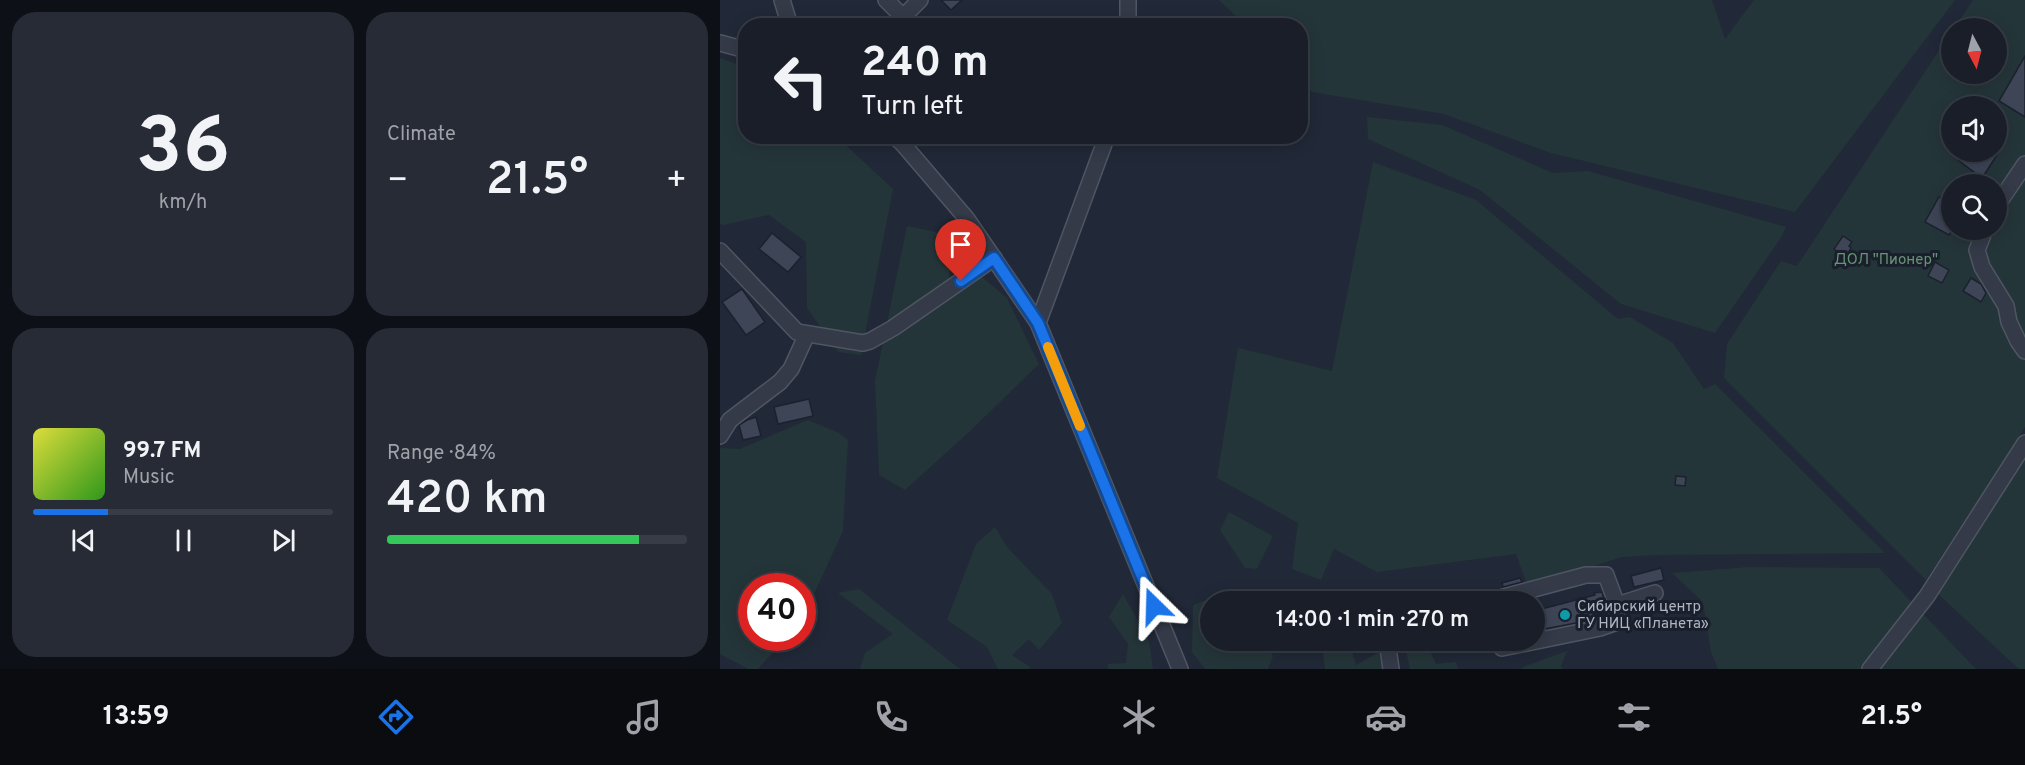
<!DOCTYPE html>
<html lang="en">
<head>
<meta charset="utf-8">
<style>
	:root { --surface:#191e29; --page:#262b35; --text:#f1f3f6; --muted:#9fa2a8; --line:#373c46; --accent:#1a73e8 }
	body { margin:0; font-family:Overpass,sans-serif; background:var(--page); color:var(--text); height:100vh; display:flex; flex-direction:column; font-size:22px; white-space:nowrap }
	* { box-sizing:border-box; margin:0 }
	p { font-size:20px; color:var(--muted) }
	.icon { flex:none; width:33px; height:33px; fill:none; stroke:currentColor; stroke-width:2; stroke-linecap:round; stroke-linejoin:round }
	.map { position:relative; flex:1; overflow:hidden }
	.details { display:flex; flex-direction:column; gap:12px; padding:12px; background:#0e1017; width:720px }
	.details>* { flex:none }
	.top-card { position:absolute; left:18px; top:18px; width:570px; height:126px; border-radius:24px; box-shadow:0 3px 15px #0003,0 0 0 2px var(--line); background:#191e29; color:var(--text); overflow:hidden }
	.needle { width:39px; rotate:173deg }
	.buttons { position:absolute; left:1221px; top:18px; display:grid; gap:12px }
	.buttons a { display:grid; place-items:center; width:66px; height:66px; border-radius:50%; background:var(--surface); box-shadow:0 3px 15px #0003,0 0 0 2px var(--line); font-size:30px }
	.speed { position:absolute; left:18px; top:573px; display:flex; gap:12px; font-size:30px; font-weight:700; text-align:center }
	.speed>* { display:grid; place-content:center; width:78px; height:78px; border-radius:50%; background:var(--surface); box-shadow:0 3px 15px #0003,0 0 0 2px var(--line); line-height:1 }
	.speed .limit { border:9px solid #d22; background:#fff; color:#111 }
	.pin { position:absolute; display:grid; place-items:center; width:51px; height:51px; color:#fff; margin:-62px -26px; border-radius:50% 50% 50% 0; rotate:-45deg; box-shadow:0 0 6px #0007 }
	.pin .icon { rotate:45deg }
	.me { position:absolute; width:66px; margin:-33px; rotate:338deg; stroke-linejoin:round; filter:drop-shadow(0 0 4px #0008) }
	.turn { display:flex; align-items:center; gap:21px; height:126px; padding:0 24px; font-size:27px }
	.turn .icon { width:78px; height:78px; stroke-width:2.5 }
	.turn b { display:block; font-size:42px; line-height:51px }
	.big { font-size:45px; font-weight:600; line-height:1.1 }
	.details .widget { flex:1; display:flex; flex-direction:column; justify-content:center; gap:9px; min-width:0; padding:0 21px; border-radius:24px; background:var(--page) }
	.details .dial { align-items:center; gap:0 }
	.dial b { font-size:78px; line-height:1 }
	.song { display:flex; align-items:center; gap:18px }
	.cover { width:72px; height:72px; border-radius:9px; background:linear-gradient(135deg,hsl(60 70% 55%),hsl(110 70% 35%)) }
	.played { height:6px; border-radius:3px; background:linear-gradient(90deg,var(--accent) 25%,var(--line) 25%) }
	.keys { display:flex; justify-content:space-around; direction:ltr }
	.heat { display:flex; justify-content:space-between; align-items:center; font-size:33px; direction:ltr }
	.charge { height:9px; border-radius:4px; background:linear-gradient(90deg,#34c759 84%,var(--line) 0) }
	.details .tiles { flex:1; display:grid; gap:12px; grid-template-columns:repeat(2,1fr) }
	.trip { position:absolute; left:480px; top:591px; width:345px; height:60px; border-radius:30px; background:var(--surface); box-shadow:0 3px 15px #0003,0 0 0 2px var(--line); font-weight:600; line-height:60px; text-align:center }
	.tabs { display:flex; height:96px; justify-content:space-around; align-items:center; background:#0a0c10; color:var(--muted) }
	.tabs .icon { width:42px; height:42px }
	.tabs .active { color:var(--accent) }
	.tabs b { font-size:27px; color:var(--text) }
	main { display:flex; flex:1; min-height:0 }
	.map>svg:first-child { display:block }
</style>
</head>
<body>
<main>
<section class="details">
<div class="tiles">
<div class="widget dial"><b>36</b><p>km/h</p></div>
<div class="widget"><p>Climate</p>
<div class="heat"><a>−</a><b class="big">21.5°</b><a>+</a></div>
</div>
<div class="widget">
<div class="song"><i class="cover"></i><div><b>99.7 FM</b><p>Music</p></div></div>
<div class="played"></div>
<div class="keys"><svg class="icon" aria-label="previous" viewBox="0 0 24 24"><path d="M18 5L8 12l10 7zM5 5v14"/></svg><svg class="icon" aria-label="pause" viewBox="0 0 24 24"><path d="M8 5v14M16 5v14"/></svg><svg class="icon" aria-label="next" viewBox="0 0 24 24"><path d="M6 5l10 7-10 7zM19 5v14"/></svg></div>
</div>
<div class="widget"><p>Range · 84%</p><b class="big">420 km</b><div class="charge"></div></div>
</div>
</section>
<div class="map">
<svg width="1305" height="669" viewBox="0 0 1305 669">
	<rect width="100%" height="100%" fill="#212837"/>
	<g fill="#243539" fill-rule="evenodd">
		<path d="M 499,0 L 992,0 L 1005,39 L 1034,0 L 1235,0 L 1075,212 L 831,153 L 724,114 L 592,92 L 581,80 L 580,26 L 525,25 Z"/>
		<path d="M 1253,0 L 1305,0 L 1305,427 L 1206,580 L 1004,378 L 1007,344 L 1061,261 L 1077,266 L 1231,32 L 1232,74 L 1276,74 L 1276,28 L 1234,28 ZM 1232,106 L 1276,106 L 1276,152 L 1232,152 ZM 1232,184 L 1276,184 L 1276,230 L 1232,230 Z"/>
		<path d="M 0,58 L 25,67 L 26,136 L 117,137 L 173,189 L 141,355 L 118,352 L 87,308 L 86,242 L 49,215 L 3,225 L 0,224 Z"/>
		<path d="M 647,117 L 722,125 L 833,173 L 868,171 L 1066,227 L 1062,236 L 995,333 L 901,304 L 760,190 L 648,139 Z"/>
		<path d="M 653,162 L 756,200 L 898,319 L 910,317 L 953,343 L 984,389 L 995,384 L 1165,553 L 937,555 L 902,557 L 808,587 L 796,554 L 657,572 L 614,549 L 601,580 L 572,569 L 578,523 L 497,478 L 518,348 L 612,371 Z"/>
		<path d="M 187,226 L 235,236 L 227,289 L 261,276 L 287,298 L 319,364 L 248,433 L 185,490 L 159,475 L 155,381 Z"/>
		<path d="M 88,420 L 119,433 L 128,440 L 123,531 L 83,618 L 82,586 L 32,586 L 32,638 L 66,638 L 38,669 L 28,669 L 0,654 L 0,448 L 20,449 Z"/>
		<path d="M 1305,444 L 1305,669 L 1299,669 L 1217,593 Z"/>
		<path d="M 509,512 L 553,536 L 537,569 L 525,568 L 500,530 Z"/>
		<path d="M 275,527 L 287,547 L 332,594 L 342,623 L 319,650 L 309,639 L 292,655 L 310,667 L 309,669 L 278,669 L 267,647 L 227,620 L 256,544 Z"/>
		<path d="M 1029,567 L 1159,568 L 1256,669 L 998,669 L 991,652 L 983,602 L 952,573 Z"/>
		<path d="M 139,589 L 240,669 L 140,669 L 145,653 L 173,634 L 118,593 Z"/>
		<path d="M 403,594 L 429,641 L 433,669 L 388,669 L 388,664 L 406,663 L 408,644 L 389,617 Z"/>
		<path d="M 486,600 L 492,601 L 490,640 L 547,641 L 553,656 L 548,669 L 485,669 L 472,652 L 473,605 Z"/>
		<path d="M 606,641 L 629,641 L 636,665 L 666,648 L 668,669 L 605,669 L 603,652 Z"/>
		<path d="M 684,642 L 707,644 L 716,664 L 736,662 L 738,669 L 690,669 Z"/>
		<path d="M 847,651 L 841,666 L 843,669 L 801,669 L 805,666 Z"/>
	</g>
	<g fill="#3d4557" stroke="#1c212e" stroke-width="1.5">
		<path d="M 221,0 L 242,0 L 231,10 Z"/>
		<path d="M 1305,56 L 1305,117 L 1279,101 Z"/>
		<path d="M 1244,152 L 1279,152 L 1262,178 L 1238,160 Z"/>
		<path d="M 1219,197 L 1232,202 L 1232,230 L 1229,235 L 1205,222 Z"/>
		<path d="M 52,233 L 81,257 L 68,272 L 39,249 Z"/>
		<path d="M 1123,236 L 1132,242 L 1129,246 L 1131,248 L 1126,257 L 1114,249 Z"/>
		<path d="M 1215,262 L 1229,270 L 1222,283 L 1208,276 Z"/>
		<path d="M 1251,278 L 1261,284 L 1266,293 L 1261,302 L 1243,291 Z"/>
		<path d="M 22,289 L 45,322 L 26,335 L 2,302 Z"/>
		<path d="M 89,399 L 93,416 L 58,424 L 54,407 Z"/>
		<path d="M 36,417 L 41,436 L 23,440 L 19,425 L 27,420 Z"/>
		<path d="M 956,476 L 966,477 L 965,486 L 955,485 Z"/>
		<path d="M 941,568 L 944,580 L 914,587 L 911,576 Z"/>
		<path d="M 800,578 L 802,582 L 783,587 L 782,583 Z"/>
		<path d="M 882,592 L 887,612 L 876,614 L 877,619 L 814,631 L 814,611 L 875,595 L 874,593 Z"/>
	</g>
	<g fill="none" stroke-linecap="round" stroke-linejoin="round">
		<defs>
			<g id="minor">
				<path d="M 62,0 L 70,26"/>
				<path d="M 166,0 L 183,17"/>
				<path d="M 183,26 L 183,17 L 200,0"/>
				<path d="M 408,26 L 408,0"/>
				<path d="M 0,43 L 26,50"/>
				<path d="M 174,136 L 182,143 L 247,219 L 318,323 L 460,669"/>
				<path d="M 1276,207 L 1305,164"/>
				<path d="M 1265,230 L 1257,250 L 1262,267 L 1286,306 L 1289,322 L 1298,341 L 1305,351"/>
				<path d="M 0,251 L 77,332 L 143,343 L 150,341 L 173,328 L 274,258"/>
				<path d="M 318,323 L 387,136"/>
				<path d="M 0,436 L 10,420 L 60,382 L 71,369 L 87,334"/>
				<path d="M 765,602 L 866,575 L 886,575 L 897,605 L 897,622 L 880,628 L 782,648 L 779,640"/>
				<path d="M 897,605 L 935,593"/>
				<path d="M 667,640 L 671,669"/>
				<path d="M 1150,669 L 1207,596 L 1305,443"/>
			</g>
		</defs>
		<use href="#minor" stroke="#4f5562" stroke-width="18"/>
		<use href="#minor" stroke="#343a48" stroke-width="15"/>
	</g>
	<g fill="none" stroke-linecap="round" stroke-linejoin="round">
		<defs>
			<path id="route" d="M 241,281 L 274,258 L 318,323 L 434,606"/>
		</defs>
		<use href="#route" stroke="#114b97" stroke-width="15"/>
		<use href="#route" stroke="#1a73e8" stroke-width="10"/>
		<path stroke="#f59e0b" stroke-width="10" d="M 328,347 L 360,426"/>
	</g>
	<circle fill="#0f9aa8" stroke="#1a1f2c" stroke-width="2" cx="845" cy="615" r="6"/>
	<g text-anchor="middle" stroke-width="6" stroke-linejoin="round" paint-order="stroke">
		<g font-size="15" fill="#679476" stroke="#1a1f2c">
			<text x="1166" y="264">ДОЛ "Пионер"</text>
		</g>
		<g font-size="15" fill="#afb5c4" stroke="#1a1f2c" text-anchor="start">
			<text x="857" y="611">Сибирский центр<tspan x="857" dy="17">ГУ НИЦ «Планета»</tspan></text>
		</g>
	</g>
</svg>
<div class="buttons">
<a><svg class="needle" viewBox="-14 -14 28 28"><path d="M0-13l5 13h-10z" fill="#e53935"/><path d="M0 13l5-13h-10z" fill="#9fa2a8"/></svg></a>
<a><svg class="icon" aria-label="sound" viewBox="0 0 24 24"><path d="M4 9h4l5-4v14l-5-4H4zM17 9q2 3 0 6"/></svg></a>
<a><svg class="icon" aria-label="search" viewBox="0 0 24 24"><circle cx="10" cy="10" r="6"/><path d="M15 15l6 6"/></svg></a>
</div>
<div class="speed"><div class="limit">40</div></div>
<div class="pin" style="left:241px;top:281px;background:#d93025"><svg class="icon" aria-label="arrive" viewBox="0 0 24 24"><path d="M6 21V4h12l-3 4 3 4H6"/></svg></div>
<svg class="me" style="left:434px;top:606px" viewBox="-20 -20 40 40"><path d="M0-17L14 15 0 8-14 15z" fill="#1a73e8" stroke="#fff" stroke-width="4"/></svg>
<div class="trip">14:00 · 1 min · 270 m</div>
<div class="top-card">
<div class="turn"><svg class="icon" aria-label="left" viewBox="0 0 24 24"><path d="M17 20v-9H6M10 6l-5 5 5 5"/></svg><div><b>240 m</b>Turn left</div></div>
</div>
</div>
</main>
<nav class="tabs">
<b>13:59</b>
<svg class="icon active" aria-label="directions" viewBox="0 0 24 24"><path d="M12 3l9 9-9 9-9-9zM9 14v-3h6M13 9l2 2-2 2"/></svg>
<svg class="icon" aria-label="music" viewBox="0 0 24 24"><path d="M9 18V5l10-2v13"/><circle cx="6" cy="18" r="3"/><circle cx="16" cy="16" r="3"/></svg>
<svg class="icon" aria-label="phone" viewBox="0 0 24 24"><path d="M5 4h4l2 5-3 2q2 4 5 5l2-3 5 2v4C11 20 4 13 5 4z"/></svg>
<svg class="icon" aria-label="climate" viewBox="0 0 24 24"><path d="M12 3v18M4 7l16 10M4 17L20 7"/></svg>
<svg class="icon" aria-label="car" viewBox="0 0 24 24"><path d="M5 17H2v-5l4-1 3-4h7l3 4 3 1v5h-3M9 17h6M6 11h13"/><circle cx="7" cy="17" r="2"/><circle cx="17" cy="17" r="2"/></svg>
<svg class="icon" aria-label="filters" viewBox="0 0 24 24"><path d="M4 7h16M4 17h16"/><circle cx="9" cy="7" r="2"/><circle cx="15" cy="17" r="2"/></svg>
<b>21.5°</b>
</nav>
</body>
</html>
